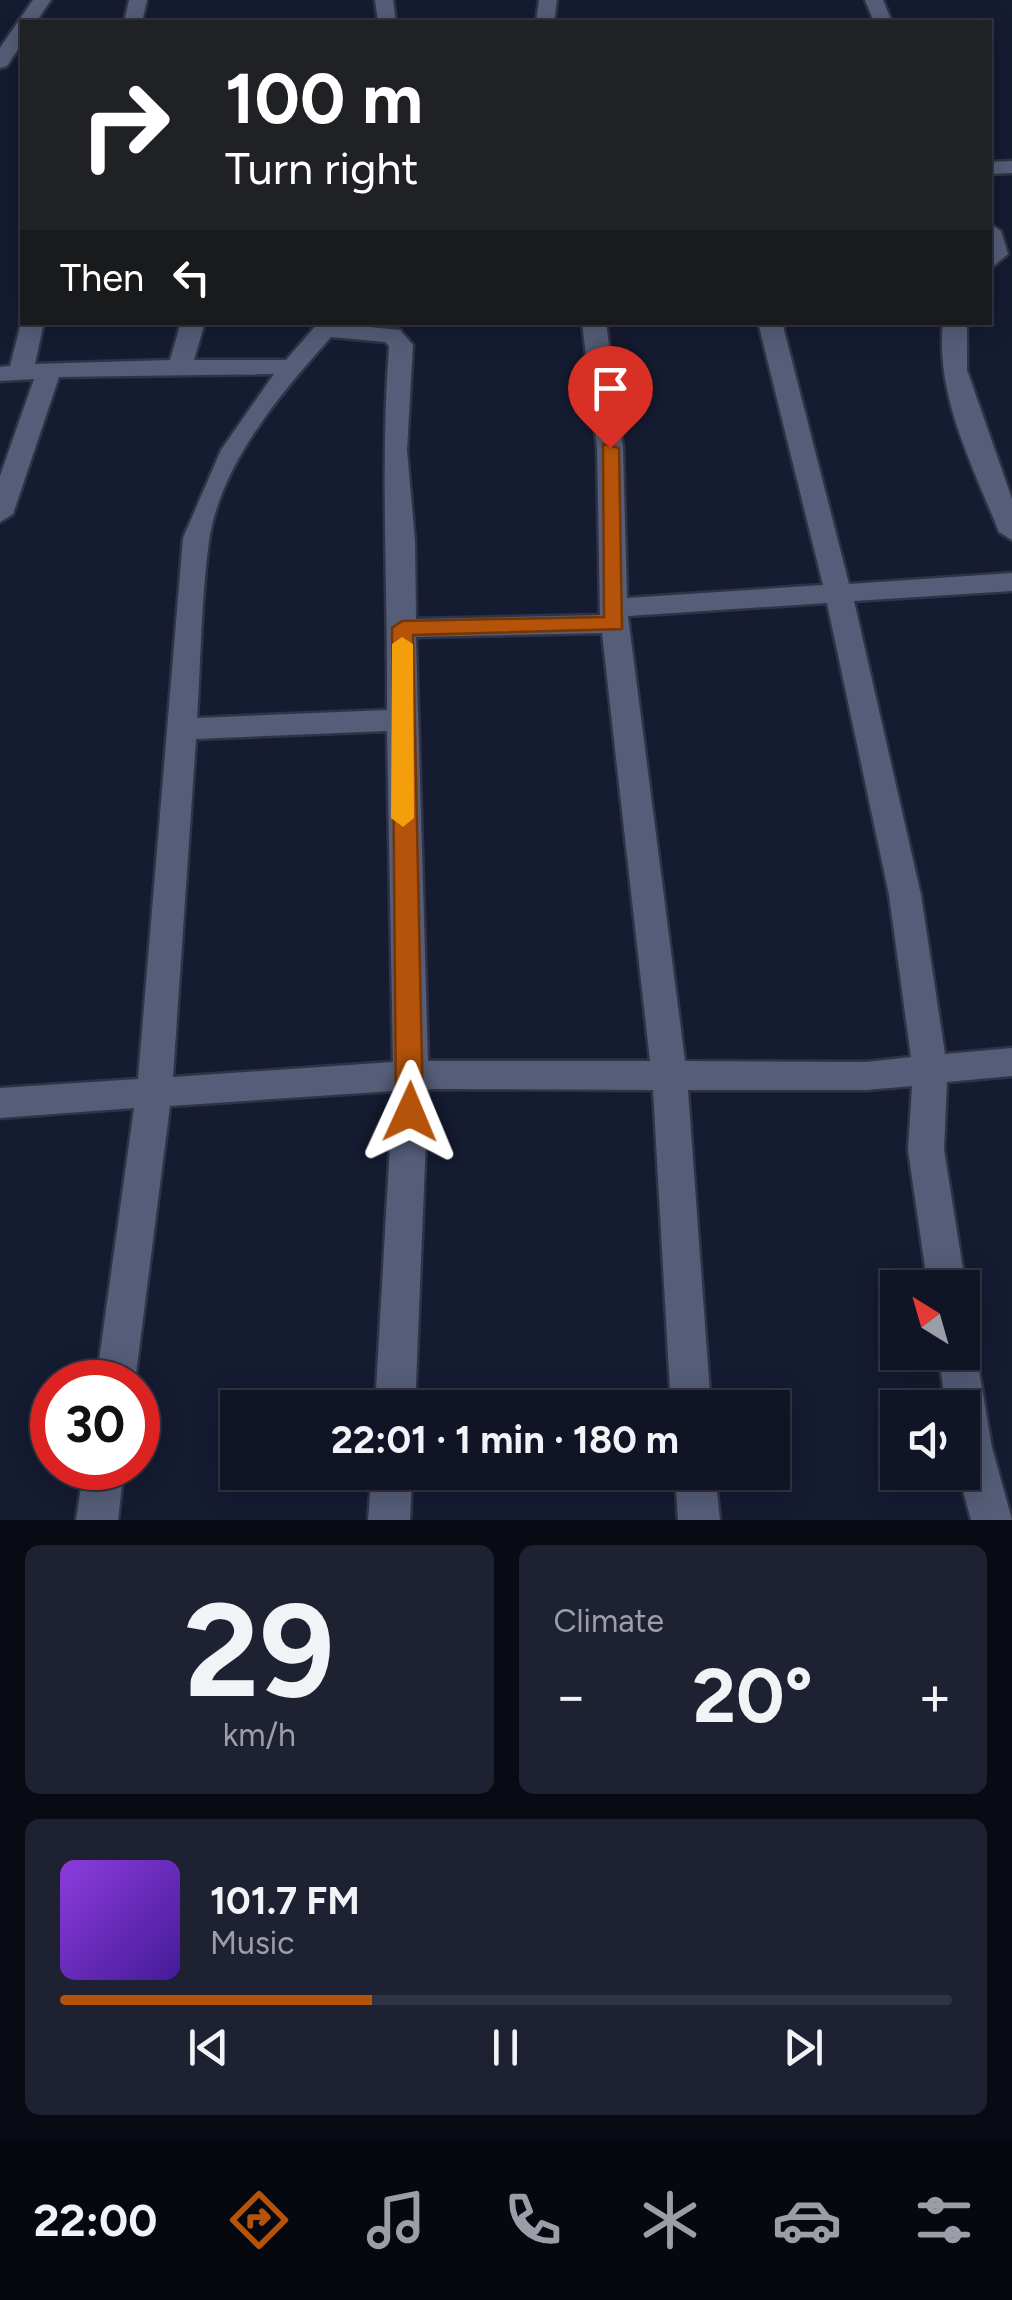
<!DOCTYPE html>
<html lang="en">
<head>
<meta charset="utf-8">
<style>
	:root { --surface:#101425; --page:#1e2132; --text:#f1f3f6; --muted:#9c9ea7; --line:#303342; --accent:#b45309 }
	body { margin:0; font-family:Figtree,sans-serif; background:var(--page); color:var(--text); height:100vh; display:flex; flex-direction:column; font-size:38px; white-space:nowrap }
	* { box-sizing:border-box; margin:0 }
	p { font-size:32px; color:var(--muted) }
	.icon { flex:none; width:55px; height:55px; fill:none; stroke:currentColor; stroke-width:2; stroke-linecap:round; stroke-linejoin:round }
	.map { position:relative; height:1520px; overflow:hidden }
	.sheet { display:flex; flex-direction:column; gap:25px; padding:25px; background:#090b14; flex:1 }
	.sheet>* { flex:none }
	.top-card { position:absolute; left:20px; top:20px; width:972px; height:305px; border-radius:0px; box-shadow:0 5px 25px #0003,0 0 0 2px var(--line); background:#202124; color:#fff; overflow:hidden }
	.needle { width:65px; rotate:323deg }
	.controls { position:absolute; left:880px; top:1270px; display:grid; gap:20px }
	.controls a { display:grid; place-items:center; width:100px; height:100px; border-radius:0px; background:var(--surface); box-shadow:0 5px 25px #0003,0 0 0 2px var(--line); font-size:50px }
	.speed { position:absolute; left:30px; top:1360px; display:flex; gap:20px; font-size:50px; font-weight:700; text-align:center }
	.speed>* { display:grid; place-content:center; width:130px; height:130px; border-radius:50%; background:var(--surface); box-shadow:0 5px 25px #0003,0 0 0 2px var(--line); line-height:1 }
	.speed .limit { border:15px solid #d22; background:#fff; color:#111 }
	.pin { position:absolute; display:grid; place-items:center; width:85px; height:85px; color:#fff; margin:-102px -42px; border-radius:50% 50% 50% 0; rotate:-45deg; box-shadow:0 0 10px #0007 }
	.pin .icon { rotate:45deg }
	.me { position:absolute; width:110px; margin:-55px; rotate:1deg; stroke-linejoin:round; filter:drop-shadow(0 0 8px #0008) }
	.turn { display:flex; align-items:center; gap:35px; height:210px; padding:0 40px; font-size:45px }
	.turn .icon { width:130px; height:130px; stroke-width:2.5 }
	.turn b { display:block; font-size:70px; line-height:85px }
	.then { display:flex; align-items:center; height:95px; padding:0 40px; background:#0003; gap:20px; font-size:38px }
	.big { font-size:75px; font-weight:700; line-height:1.1 }
	.sheet .widget { flex:1; display:flex; flex-direction:column; justify-content:center; gap:15px; min-width:0; padding:0 35px; border-radius:15px; background:var(--page) }
	.sheet .dial { align-items:center; gap:0 }
	.dial b { font-size:130px; line-height:1 }
	.song { display:flex; align-items:center; gap:30px }
	.cover { width:120px; height:120px; border-radius:15px; background:linear-gradient(135deg,hsl(270 70% 55%),hsl(260 70% 35%)) }
	.played { height:10px; border-radius:5px; background:linear-gradient(90deg,var(--accent) 35%,var(--line) 35%) }
	.keys { display:flex; justify-content:space-around; direction:ltr }
	.heat { display:flex; justify-content:space-between; align-items:center; font-size:55px; direction:ltr }
	.sheet .tiles { flex:1; display:grid; gap:25px; grid-template-columns:1fr 1fr }
	.widget:last-child { grid-column:span 2 }
	.trip { position:absolute; left:220px; top:1390px; width:570px; height:100px; border-radius:0px; background:var(--surface); box-shadow:0 5px 25px #0003,0 0 0 2px var(--line); font-weight:700; line-height:100px; text-align:center }
	.menu { display:flex; height:160px; justify-content:space-around; align-items:center; background:#06080f; color:var(--muted) }
	.menu .icon { width:70px; height:70px }
	.menu .selected { color:var(--accent) }
	.menu b { font-size:45px; color:var(--text) }
	.map>svg:first-child { display:block }
</style>
</head>
<body>
<div class="map">
<svg width="1012" height="1520" viewBox="0 0 1012 1520">
	<rect width="100%" height="100%" fill="#151b31"/>
	<g fill="none" stroke-linecap="round" stroke-linejoin="round">
		<defs>
			<g id="minor">
				<path d="M 33,0 L 51,0 L 36,22 L 22,22 L 22,43 L 7,66 L 0,68 L 0,48 Z"/>
				<path d="M 129,0 L 147,0 L 142,22 L 124,22 Z"/>
				<path d="M 375,0 L 393,0 L 396,22 L 378,22 Z"/>
				<path d="M 539,0 L 557,0 L 554,22 L 536,22 Z"/>
				<path d="M 865,0 L 883,0 L 892,22 L 874,22 Z"/>
				<path d="M 1012,161 L 1012,173 L 990,174 L 990,162 Z"/>
				<path d="M 990,224 L 1001,231 L 1008,254 L 990,269 Z"/>
				<path d="M 22,319 L 22,322 L 44,322 L 35,364 L 170,360 L 181,322 L 205,322 L 194,360 L 286,360 L 319,322 L 400,330 L 413,345 L 407,450 L 415,541 L 416,619 L 600,615 L 597,448 L 582,322 L 606,322 L 623,448 L 627,598 L 823,585 L 758,322 L 782,322 L 849,584 L 1012,573 L 1012,591 L 854,601 L 921,895 L 945,1054 L 1012,1048 L 1012,1076 L 947,1082 L 944,1150 L 966,1288 L 962,1296 L 962,1288 L 928,1288 L 908,1150 L 912,1086 L 866,1090 L 688,1090 L 711,1408 L 671,1408 L 653,1090 L 428,1089 L 415,1408 L 375,1408 L 393,1091 L 170,1106 L 135,1382 L 96,1382 L 134,1108 L 0,1118 L 0,1088 L 138,1079 L 183,538 L 221,450 L 274,374 L 59,377 L 13,514 L 0,522 L 0,476 L 34,379 L 0,381 L 0,367 L 10,366 ZM 331,337 L 385,342 L 389,346 C 380,467 388,589 387,710 L 197,718 C 201,660 201,599 209,541 C 220,464 281,393 331,337 ZM 827,603 L 889,895 L 911,1057 L 866,1062 L 685,1061 L 628,616 ZM 602,633 L 650,1061 L 428,1061 L 416,637 ZM 387,731 L 393,1062 L 173,1077 L 196,739 Z"/>
				<path d="M 943,322 L 967,322 L 967,370 L 1012,499 L 1012,540 L 999,532 C 973,466 935,395 943,322 Z"/>
				<path d="M 962,1336 L 971,1339 L 976,1352 L 992,1448 L 1012,1520 L 971,1520 L 958,1472 L 962,1472 L 962,1408 L 946,1408 L 938,1352 L 962,1352 Z"/>
				<path d="M 84,1468 L 124,1468 L 118,1520 L 76,1520 Z"/>
				<path d="M 372,1472 L 412,1472 L 410,1520 L 368,1520 Z"/>
				<path d="M 675,1472 L 715,1472 L 720,1520 L 678,1520 Z"/>
			</g>
		</defs>
		<use href="#minor" stroke="#303345" stroke-width="5"/>
		<use href="#minor" fill="#555d78" fill-rule="evenodd"/>
	</g>
	<path fill="#b45309" stroke="#753606" stroke-width="2.5" d="M 603,444 L 619,448 L 622,629 L 413,635 L 423,1112 L 419,1120 L 400,1120 L 396,1112 L 392,628 L 402,621 L 604,617 Z"/>
	<path fill="#f59e0b" d="M 402,637 L 413,644 L 414,818 L 403,827 L 391,818 L 392,644 Z"/>
</svg>
<div class="controls">
<a><svg class="needle" viewBox="-14 -14 28 28"><path d="M0-13l5 13h-10z" fill="#e53935"/><path d="M0 13l5-13h-10z" fill="#9c9ea7"/></svg></a>
<a><svg class="icon" aria-label="sound" viewBox="0 0 24 24"><path d="M4 9h4l5-4v14l-5-4H4zM17 9q2 3 0 6"/></svg></a>
</div>
<div class="speed"><div class="limit">30</div></div>
<div class="pin" style="left:610px;top:448px;background:#d93025"><svg class="icon" aria-label="arrive" viewBox="0 0 24 24"><path d="M6 21V4h12l-3 4 3 4H6"/></svg></div>
<svg class="me" style="left:410px;top:1112px" viewBox="-20 -20 40 40"><path d="M0-17L14 15 0 8-14 15z" fill="#b45309" stroke="#fff" stroke-width="4"/></svg>
<div class="trip">22:01 · 1 min · 180 m</div>
<div class="top-card">
<div class="turn"><svg class="icon" aria-label="right" viewBox="0 0 24 24"><path d="M7 20v-9h11M14 6l5 5-5 5"/></svg><div><b>100 m</b>Turn right</div></div>
<div class="then">Then<svg class="icon" aria-label="left" viewBox="0 0 24 24"><path d="M17 20v-9H6M10 6l-5 5 5 5"/></svg></div>
</div>
</div>
<section class="sheet">
<div class="tiles">
<div class="widget dial"><b>29</b><p>km/h</p></div>
<div class="widget"><p>Climate</p>
<div class="heat"><a>−</a><b class="big">20°</b><a>+</a></div>
</div>
<div class="widget">
<div class="song"><i class="cover"></i><div><b>101.7 FM</b><p>Music</p></div></div>
<div class="played"></div>
<div class="keys"><svg class="icon" aria-label="previous" viewBox="0 0 24 24"><path d="M18 5L8 12l10 7zM5 5v14"/></svg><svg class="icon" aria-label="pause" viewBox="0 0 24 24"><path d="M8 5v14M16 5v14"/></svg><svg class="icon" aria-label="next" viewBox="0 0 24 24"><path d="M6 5l10 7-10 7zM19 5v14"/></svg></div>
</div>
</div>
</section>
<nav class="menu">
<b>22:00</b>
<svg class="icon selected" aria-label="directions" viewBox="0 0 24 24"><path d="M12 3l9 9-9 9-9-9zM9 14v-3h6M13 9l2 2-2 2"/></svg>
<svg class="icon" aria-label="music" viewBox="0 0 24 24"><path d="M9 18V5l10-2v13"/><circle cx="6" cy="18" r="3"/><circle cx="16" cy="16" r="3"/></svg>
<svg class="icon" aria-label="phone" viewBox="0 0 24 24"><path d="M5 4h4l2 5-3 2q2 4 5 5l2-3 5 2v4C11 20 4 13 5 4z"/></svg>
<svg class="icon" aria-label="climate" viewBox="0 0 24 24"><path d="M12 3v18M4 7l16 10M4 17L20 7"/></svg>
<svg class="icon" aria-label="car" viewBox="0 0 24 24"><path d="M5 17H2v-5l4-1 3-4h7l3 4 3 1v5h-3M9 17h6M6 11h13"/><circle cx="7" cy="17" r="2"/><circle cx="17" cy="17" r="2"/></svg>
<svg class="icon" aria-label="filters" viewBox="0 0 24 24"><path d="M4 7h16M4 17h16"/><circle cx="9" cy="7" r="2"/><circle cx="15" cy="17" r="2"/></svg>
</nav>
</body>
</html>
